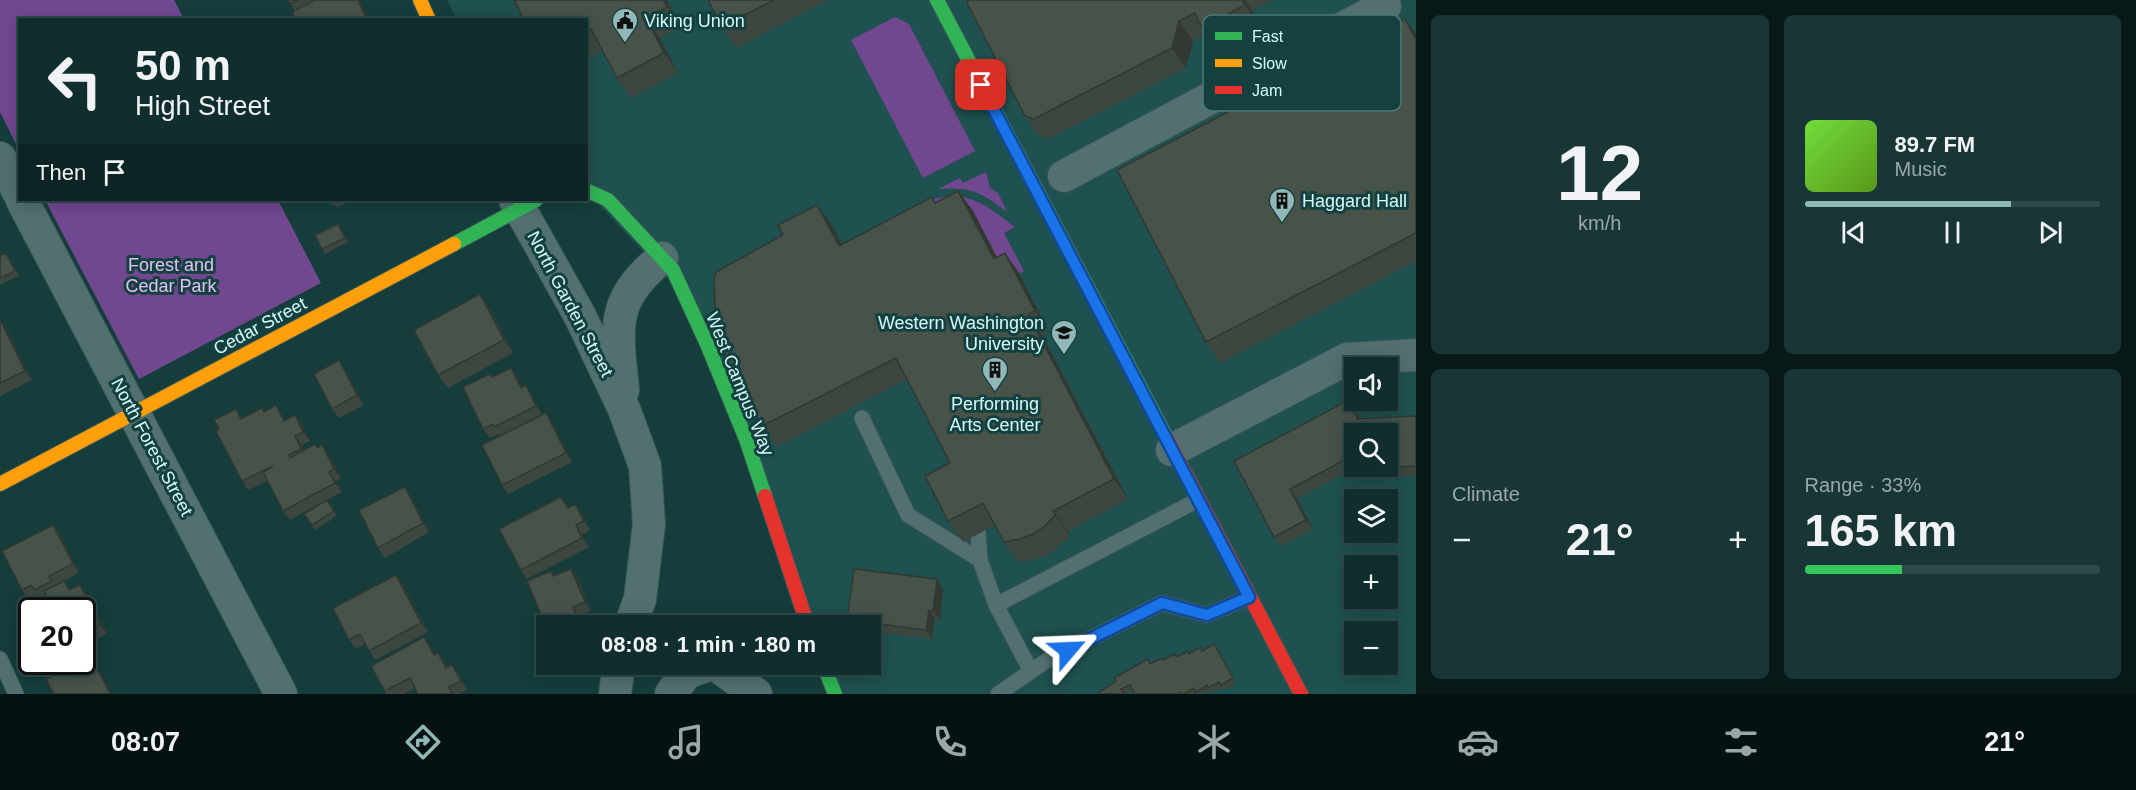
<!DOCTYPE html>
<html lang="en">
<head>
<meta charset="utf-8">
<style>
	:root { --surface:#0f2e2d; --page:#183635; --text:#f1f3f6; --muted:#9ba8aa; --line:#2f4a49; --accent:#90b8b7 }
	body { margin:0; font-family:Helvetica,sans-serif; background:var(--page); color:var(--text); height:100vh; display:flex; flex-direction:column; font-size:22px; white-space:nowrap }
	* { box-sizing:border-box; margin:0 }
	p { font-size:20px; color:var(--muted) }
	.icon { flex:none; width:33px; height:33px; fill:none; stroke:currentColor; stroke-width:2; stroke-linecap:round; stroke-linejoin:round }
	.map { position:relative; flex:1; overflow:hidden }
	.side { display:flex; flex-direction:column; gap:15px; padding:15px; background:#081919; width:720px }
	.side>* { flex:none }
	.hud { position:absolute; left:18px; top:18px; width:570px; height:183px; border-radius:0px; box-shadow:0 3px 15px #0003,0 0 0 2px var(--line); background:#0f2e2d; color:var(--text); overflow:hidden }
	.controls { position:absolute; left:1344px; top:357px; display:grid; gap:12px }
	.controls a { display:grid; place-items:center; width:54px; height:54px; border-radius:0px; background:var(--surface); box-shadow:0 3px 15px #0003,0 0 0 2px var(--line); font-size:30px }
	.speed { position:absolute; left:18px; top:597px; display:flex; gap:12px; font-size:30px; font-weight:700; text-align:center }
	.speed>* { display:grid; place-content:center; width:78px; height:78px; border-radius:50%; background:var(--surface); box-shadow:0 3px 15px #0003,0 0 0 2px var(--line); line-height:1 }
	.speed .limit { border:3px solid #111; border-radius:9px; background:#fff; color:#111 }
	.pin { position:absolute; display:grid; place-items:center; width:51px; height:51px; color:#fff; margin:-26px; border-radius:12px; box-shadow:0 3px 9px #0006 }
	.me { position:absolute; width:66px; margin:-33px; rotate:64deg; stroke-linejoin:round; filter:drop-shadow(0 0 4px #0008) }
	.turn { display:flex; align-items:center; gap:21px; height:126px; padding:0 18px; font-size:27px }
	.turn .icon { width:78px; height:78px; stroke-width:2.5 }
	.turn b { display:block; font-size:42px; line-height:51px }
	.then { display:flex; align-items:center; height:57px; padding:0 18px; background:#0003; gap:12px; font-size:22px }
	.big { font-size:45px; font-weight:700; line-height:1.1 }
	.side .widget { flex:1; display:flex; flex-direction:column; justify-content:center; gap:9px; min-width:0; padding:0 21px; border-radius:9px; background:var(--page) }
	.side .dial { align-items:center; gap:0 }
	.dial b { font-size:78px; line-height:1 }
	.song { display:flex; align-items:center; gap:18px }
	.cover { width:72px; height:72px; border-radius:9px; background:linear-gradient(135deg,hsl(100 70% 55%),hsl(90 70% 35%)) }
	.played { height:6px; border-radius:3px; background:linear-gradient(90deg,var(--accent) 70%,var(--line) 70%) }
	.keys { display:flex; justify-content:space-around; direction:ltr }
	.heat { display:flex; justify-content:space-between; align-items:center; font-size:33px; direction:ltr }
	.charge { height:9px; border-radius:4px; background:linear-gradient(90deg,#34c759 33%,var(--line) 0) }
	.side .tiles { flex:1; display:grid; gap:15px; grid-template-columns:repeat(2,1fr) }
	.trip { position:absolute; left:536px; top:615px; width:345px; height:60px; border-radius:0px; background:var(--surface); box-shadow:0 3px 15px #0003,0 0 0 2px var(--line); font-weight:700; line-height:60px; text-align:center }
	.tab-bar { display:flex; height:96px; justify-content:space-around; align-items:center; background:#061212; color:var(--muted) }
	.tab-bar .icon { width:42px; height:42px }
	.tab-bar .selected { color:var(--accent) }
	.tab-bar b { font-size:27px; color:var(--text) }
	main { display:flex; flex:1; min-height:0 }
	.map>svg:first-child { display:block }
</style>
</head>
<body>
<main>
<div class="map">
<svg width="1416" height="694" viewBox="0 0 1416 694">
	<rect width="100%" height="100%" fill="#143d3c"/>
	<path fill="#1e514f" fill-rule="evenodd" d="M 447,0 L 1416,0 L 1416,694 L 835,694 L 823,665 L 870,664 L 870,626 L 808,625 L 682,293 L 587,192 L 586,20 L 457,19 ZM 1354,368 L 1388,368 L 1388,400 L 1354,400 ZM 1354,434 L 1388,434 L 1388,466 L 1354,466 ZM 1354,500 L 1388,500 L 1388,532 L 1354,532 ZM 1354,566 L 1388,566 L 1388,598 L 1354,598 ZM 1354,632 L 1388,632 L 1388,664 L 1354,664 Z"/>
	<g fill="#71478f">
		<path d="M 0,0 L 174,0 L 184,19 L 20,20 L 19,150 L 0,112 Z"/>
		<path d="M 895,17 L 909,24 L 975,151 L 923,178 L 851,40 Z"/>
		<path d="M 986,172 L 990,188 L 998,193 L 1007,212 C 980,192 973,187 938,189 L 960,178 L 963,183 Z"/>
		<path d="M 948,196 C 976,195 994,211 1015,227 L 1004,233 L 1024,271 L 1008,279 L 972,211 L 950,223 L 944,218 L 934,199 Z"/>
		<path d="M 45,200 L 278,200 L 321,283 L 139,379 Z"/>
	</g>
	<g fill="none" stroke-linecap="round" stroke-linejoin="round">
		<defs>
			<g id="lane">
				<path d="M 862,418 L 908,515 L 980,560 L 996,605"/>
				<path d="M 978,533 L 980,560"/>
				<path d="M 0,659 L 16,694"/>
				<path d="M 1031,671 L 996,605 L 1198,500"/>
				<path d="M 998,694 L 1049,659 L 1162,603 L 1207,615 L 1249,597"/>
			</g>
			<g id="street">
				<path d="M 1278,62 L 1385,6"/>
				<path d="M 0,158 L 20,195"/>
				<path d="M 1064,176 L 1235,85"/>
				<path d="M 22,200 L 281,694"/>
				<path d="M 515,200 L 580,316 L 624,409 L 645,466 L 649,524 L 640,599 L 630,626"/>
				<path d="M 623,390 C 617,329 609,300 662,258"/>
				<path d="M 1172,450 L 1347,359 L 1416,355"/>
				<path d="M 715,664 L 756,694"/>
				<path d="M 615,694 L 619,664"/>
				<path d="M 671,694 L 686,673 L 711,664"/>
			</g>
			<g id="fast">
				<path d="M 937,0 L 1167,438"/>
				<path d="M 586,190 L 608,200 L 673,270 L 707,344 L 746,439 L 765,496"/>
				<path d="M 454,244 L 536,200"/>
				<path d="M 823,664 L 835,694"/>
			</g>
			<g id="slow">
				<path d="M 420,0 L 429,20"/>
				<path d="M 0,484 L 454,244"/>
			</g>
			<g id="jam">
				<path d="M 1167,438 L 1301,694"/>
				<path d="M 765,496 L 808,626"/>
			</g>
		</defs>
		<use href="#lane" stroke="#395756" stroke-width="17"/>
		<use href="#street" stroke="#395756" stroke-width="34"/>
		<use href="#fast" stroke="#395756" stroke-width="16"/>
		<use href="#slow" stroke="#395756" stroke-width="16"/>
		<use href="#jam" stroke="#395756" stroke-width="16"/>
		<use href="#lane" stroke="#51706f" stroke-width="15"/>
		<use href="#street" stroke="#51706f" stroke-width="32"/>
		<use href="#fast" stroke="#30b455" stroke-width="14"/>
		<use href="#slow" stroke="#ff9f0a" stroke-width="14"/>
		<use href="#jam" stroke="#e5322d" stroke-width="14"/>
	</g>
	<g fill="#3d473f">
		<path d="M 288,0 L 360,0 L 294,15 L 295,11 Z"/>
		<path d="M 514,0 L 667,0 L 681,27 L 660,38 L 678,73 L 631,98 L 617,78 L 603,51 L 586,59 L 586,20 Z"/>
		<path d="M 708,0 L 828,0 L 736,48 L 722,27 Z"/>
		<path d="M 968,0 L 1273,0 L 1252,11 L 1282,71 L 1297,76 L 1405,19 L 1416,34 L 1416,261 L 1220,363 L 1206,342 L 1230,111 L 1236,91 L 1210,39 L 1207,34 L 1193,41 L 1186,68 L 1048,139 L 1039,136 L 1025,116 Z"/>
		<path d="M 958,191 L 973,211 L 997,257 L 1005,253 L 1019,273 L 1049,332 L 1042,335 L 1128,499 L 1068,531 L 1070,536 L 1059,546 L 1047,555 L 1033,560 L 1018,562 L 1004,542 L 995,525 L 963,542 L 948,521 L 950,463 L 907,379 L 778,446 L 775,445 L 761,424 L 783,235 L 832,225 L 842,244 L 936,203 Z"/>
		<path d="M 328,200 L 346,200 L 345,204 L 338,207 L 331,204 Z"/>
		<path d="M 341,229 L 348,242 L 325,254 L 322,249 Z"/>
		<path d="M 6,253 L 19,276 L 0,285 L 0,256 Z"/>
		<path d="M 489,307 L 513,353 L 448,388 L 438,375 Z"/>
		<path d="M 0,320 L 7,329 L 32,380 L 0,396 Z"/>
		<path d="M 345,370 L 364,405 L 339,418 L 332,409 Z"/>
		<path d="M 518,377 L 522,387 L 532,395 L 542,415 L 552,422 L 572,462 L 508,494 L 502,485 L 501,436 L 499,434 L 490,438 L 483,429 Z"/>
		<path d="M 262,408 L 265,411 L 282,415 L 285,420 L 302,424 L 310,441 L 302,445 L 304,450 L 315,444 L 318,448 L 322,445 L 329,454 L 341,478 L 336,481 L 342,492 L 327,500 L 337,516 L 315,530 L 304,514 L 324,501 L 290,520 L 283,511 L 268,481 L 248,490 L 242,481 L 219,429 L 236,409 L 242,418 Z"/>
		<path d="M 1355,410 L 1360,419 L 1416,416 L 1416,476 L 1364,479 L 1358,469 L 1354,434 L 1354,466 L 1357,466 L 1297,499 L 1313,529 L 1281,546 L 1274,537 L 1234,461 Z"/>
		<path d="M 411,496 L 429,532 L 385,558 L 378,548 Z"/>
		<path d="M 569,508 L 582,513 L 590,530 L 582,535 L 589,547 L 527,579 L 521,570 Z"/>
		<path d="M 53,525 L 60,534 L 79,573 L 64,581 L 70,590 L 87,594 L 107,634 L 82,646 L 82,610 L 28,622 L 49,601 L 46,596 L 40,599 L 37,594 L 28,599 L 22,590 Z"/>
		<path d="M 571,569 L 578,578 L 591,611 L 580,616 L 584,626 L 546,626 Z"/>
		<path d="M 396,575 L 403,585 L 428,632 L 375,660 L 365,644 L 356,649 L 349,640 Z"/>
		<path d="M 943,589 L 940,620 L 935,619 L 932,639 L 870,632 L 870,626 L 851,626 L 847,620 Z"/>
		<path d="M 424,637 L 435,654 L 438,653 L 447,667 L 452,665 L 459,674 L 467,690 L 459,694 L 418,694 L 415,688 L 404,694 L 386,694 L 385,691 Z"/>
		<path d="M 1214,644 L 1236,683 L 1224,690 L 1222,687 L 1212,693 L 1210,690 L 1203,694 L 1135,694 L 1133,690 L 1125,694 L 1097,694 L 1148,659 L 1151,664 L 1202,651 Z"/>
	</g>
	<g fill="#323933">
		<path d="M 358,0 L 360,0 L 370,20 L 367,20 Z"/>
		<path d="M 663,0 L 667,0 L 681,27 L 667,7 Z"/>
		<path d="M 1242,0 L 1245,0 L 1252,11 L 1292,90 L 1285,80 L 1253,17 Z"/>
		<path d="M 646,18 L 660,38 L 678,73 L 664,53 Z"/>
		<path d="M 1405,19 L 1416,34 L 1416,40 Z"/>
		<path d="M 1179,21 L 1193,41 L 1186,68 L 1172,48 Z"/>
		<path d="M 958,191 L 973,211 L 1008,279 L 994,259 Z"/>
		<path d="M 817,205 L 832,225 L 853,266 L 839,246 Z"/>
		<path d="M 1005,253 L 1019,273 L 1049,332 L 1035,311 Z"/>
		<path d="M 480,294 L 489,307 L 513,353 L 504,340 Z"/>
		<path d="M 1028,314 L 1042,335 L 1128,499 L 1114,479 Z"/>
		<path d="M 0,319 L 7,329 L 32,380 L 25,371 Z"/>
		<path d="M 339,360 L 345,370 L 364,405 L 357,395 Z"/>
		<path d="M 511,368 L 518,377 L 527,397 L 521,388 Z"/>
		<path d="M 526,385 L 532,395 L 542,415 L 536,406 Z"/>
		<path d="M 1349,400 L 1355,410 L 1365,428 L 1358,419 Z"/>
		<path d="M 546,413 L 552,422 L 572,462 L 566,453 Z"/>
		<path d="M 295,415 L 302,424 L 310,441 L 303,432 Z"/>
		<path d="M 295,436 L 302,445 L 308,458 L 301,449 Z"/>
		<path d="M 322,445 L 329,454 L 341,478 L 334,469 Z"/>
		<path d="M 329,472 L 336,481 L 342,492 L 335,483 Z"/>
		<path d="M 405,487 L 411,496 L 429,532 L 423,523 Z"/>
		<path d="M 1290,489 L 1297,499 L 1313,529 L 1306,520 Z"/>
		<path d="M 575,504 L 582,513 L 590,530 L 584,521 Z"/>
		<path d="M 1053,511 L 1068,531 L 1070,536 L 1055,515 Z"/>
		<path d="M 53,525 L 60,534 L 79,573 L 73,564 Z"/>
		<path d="M 576,525 L 582,535 L 589,547 L 582,538 Z"/>
		<path d="M 571,569 L 578,578 L 591,611 L 585,602 Z"/>
		<path d="M 396,575 L 403,585 L 428,632 L 421,623 Z"/>
		<path d="M 937,579 L 943,589 L 940,620 L 933,611 Z"/>
		<path d="M 80,585 L 87,594 L 107,634 L 100,625 Z"/>
		<path d="M 573,607 L 580,616 L 584,626 L 581,626 L 580,624 Z"/>
		<path d="M 929,610 L 935,619 L 932,639 L 926,630 Z"/>
		<path d="M 424,637 L 431,646 L 440,664 L 434,655 Z"/>
		<path d="M 90,654 L 96,664 L 112,694 L 110,694 Z"/>
		<path d="M 452,665 L 459,674 L 467,690 L 461,681 Z"/>
	</g>
	<g fill="#475249" stroke="#323933" stroke-width="1.5">
		<path d="M 288,0 L 299,0 L 290,4 Z"/>
		<path d="M 315,0 L 358,0 L 367,20 L 290,20 L 289,18 L 294,15 L 292,12 Z"/>
		<path d="M 514,0 L 663,0 L 667,7 L 646,18 L 664,53 L 617,78 L 591,29 L 586,32 L 586,20 L 524,20 Z"/>
		<path d="M 708,0 L 774,0 L 722,27 Z"/>
		<path d="M 968,0 L 1242,0 L 1245,5 L 1202,28 L 1195,13 L 1179,21 L 1172,48 L 1034,119 L 1025,116 L 967,3 Z"/>
		<path d="M 1405,19 L 1416,40 L 1416,233 L 1206,342 L 1117,170 L 1230,111 L 1236,91 L 1254,75 L 1276,69 L 1297,76 Z"/>
		<path d="M 958,191 L 994,259 L 1005,253 L 1035,311 L 1028,314 L 1114,479 L 1053,511 L 1055,515 L 1045,526 L 1033,534 L 1019,539 L 1004,542 L 983,503 L 948,521 L 925,476 L 950,463 L 896,358 L 764,425 L 761,424 L 739,389 L 722,346 L 715,309 L 714,278 L 716,272 L 783,235 L 778,225 L 817,205 L 839,246 L 932,197 L 935,203 Z"/>
		<path d="M 328,200 L 341,200 L 335,202 Z"/>
		<path d="M 338,224 L 345,238 L 322,249 L 315,235 Z"/>
		<path d="M 6,253 L 15,271 L 0,278 L 0,256 Z"/>
		<path d="M 480,294 L 504,340 L 438,375 L 414,330 Z"/>
		<path d="M 0,319 L 25,371 L 0,383 Z"/>
		<path d="M 339,360 L 357,395 L 332,409 L 314,374 Z"/>
		<path d="M 511,368 L 521,388 L 526,385 L 536,406 L 494,427 L 493,424 L 483,429 L 463,387 L 490,374 L 492,377 Z"/>
		<path d="M 1349,400 L 1358,419 L 1416,416 L 1416,466 L 1358,469 L 1358,466 L 1388,466 L 1388,434 L 1354,434 L 1354,455 L 1290,489 L 1306,520 L 1274,537 L 1234,461 Z"/>
		<path d="M 276,405 L 284,421 L 295,415 L 303,432 L 295,436 L 301,449 L 289,455 L 290,458 L 315,444 L 317,448 L 322,445 L 334,469 L 329,472 L 335,483 L 283,511 L 263,472 L 273,466 L 242,481 L 216,431 L 219,429 L 214,420 L 236,409 L 241,419 L 262,408 L 264,412 Z"/>
		<path d="M 546,413 L 566,453 L 502,485 L 482,445 Z"/>
		<path d="M 405,487 L 423,523 L 378,548 L 359,510 Z"/>
		<path d="M 561,497 L 568,508 L 575,504 L 584,521 L 576,525 L 582,538 L 521,570 L 499,529 Z"/>
		<path d="M 327,500 L 334,511 L 312,525 L 304,514 Z"/>
		<path d="M 53,525 L 73,564 L 49,576 L 52,581 L 34,590 L 31,585 L 22,590 L 2,551 Z"/>
		<path d="M 571,569 L 585,602 L 573,607 L 580,624 L 575,626 L 546,626 L 546,627 L 527,581 L 551,571 L 553,576 Z"/>
		<path d="M 854,569 L 937,579 L 933,611 L 929,610 L 926,630 L 847,620 Z"/>
		<path d="M 396,575 L 421,623 L 369,651 L 360,634 L 349,640 L 333,608 Z"/>
		<path d="M 64,581 L 69,590 L 80,585 L 100,625 L 82,634 L 82,610 L 32,610 L 32,643 L 22,625 L 28,622 L 24,614 L 49,601 L 44,591 Z"/>
		<path d="M 424,637 L 434,655 L 438,653 L 446,668 L 452,665 L 461,681 L 449,687 L 452,693 L 450,694 L 418,694 L 410,678 L 385,691 L 371,666 Z"/>
		<path d="M 1214,644 L 1233,678 L 1221,685 L 1219,682 L 1208,688 L 1207,685 L 1195,692 L 1194,688 L 1184,694 L 1181,694 L 1180,692 L 1177,694 L 1135,694 L 1130,685 L 1121,689 L 1124,694 L 1097,694 L 1116,681 L 1114,678 L 1148,659 L 1150,664 L 1162,658 L 1163,660 L 1175,654 L 1177,657 L 1188,651 L 1189,654 L 1201,647 L 1202,651 Z"/>
		<path d="M 82,649 L 86,657 L 90,654 L 110,694 L 54,694 L 46,679 L 51,677 L 45,666 L 54,662 L 82,662 Z"/>
	</g>
	<g fill="none" stroke-linecap="round" stroke-linejoin="round">
		<defs>
			<path id="route" d="M 981,85 L 1249,597 L 1207,615 L 1162,603 L 1068,650"/>
		</defs>
		<use href="#route" stroke="#114b97" stroke-width="15"/>
		<use href="#route" stroke="#1a73e8" stroke-width="10"/>
	</g>
	<defs>
		<symbol id="civic-pin" viewBox="-11 -11 22 30"><path d="M0 17L-7.5 6A9.5 9.5 0 1 1 7.5 6Z" fill="#90b8b7" stroke="#144140"/><path d="M-.6-6.5H3V-4.5H.6V-3L4-1V1h2V6H-6V1h2V-1L-.6-3ZM-1.2 2.5V6h2.4V2.5Z" fill="#111"/></symbol>
		<symbol id="building-pin" viewBox="-11 -11 22 30"><path d="M0 17L-7.5 6A9.5 9.5 0 1 1 7.5 6Z" fill="#90b8b7" stroke="#144140"/><path d="M-4-6H4V6H1V3H-1V6H-4ZM-2.5-4.3h1.7v1.8h-1.7ZM.8-4.3h1.7v1.8H.8ZM-2.5-1h1.7V.8h-1.7ZM.8-1h1.7V.8H.8Z" fill="#111"/></symbol>
		<symbol id="university-pin" viewBox="-11 -11 22 30"><path d="M0 17L-7.5 6A9.5 9.5 0 1 1 7.5 6Z" fill="#90b8b7" stroke="#144140"/><path d="M0-5L7-2L0 1L-7-2ZM-4 1L0 2.5L4 1V4Q0 6-4 4Z" fill="#111"/></symbol>
	</defs>
	<g fill-rule="evenodd">
		<use href="#civic-pin" x="610" y="6" width="30" height="40"/>
		<use href="#building-pin" x="1267" y="186" width="30" height="40"/>
		<use href="#university-pin" x="1049" y="318" width="30" height="40"/>
		<use href="#building-pin" x="980" y="355" width="30" height="40"/>
	</g>
	<g text-anchor="middle" stroke-width="6" stroke-linejoin="round" paint-order="stroke">
		<g font-size="18" fill="#d3fbf9" stroke="#144140" text-anchor="start">
			<text x="644" y="27">Viking Union</text>
			<text x="1302" y="207">Haggard Hall</text>
			<text x="1044" y="329" text-anchor="end">Western Washington<tspan x="1044" dy="21">University</tspan></text>
			<text x="995" y="410" text-anchor="middle">Performing<tspan x="995" dy="21">Arts Center</tspan></text>
		</g>
		<g font-size="18" fill="#e0c1f3" stroke="#144140">
			<text x="171" y="271">Forest and<tspan x="171" dy="21">Cedar Park</tspan></text>
		</g>
		<g font-size="18" fill="#d3fbf9" stroke="#144140">
			<text transform="translate(570 304) rotate(62)" y="6">North Garden Street</text>
			<text transform="translate(260 326) rotate(-28)" y="6">Cedar Street</text>
			<text transform="translate(740 384) rotate(68)" y="6">West Campus Way</text>
			<text transform="translate(152 447) rotate(62)" y="6">North Forest Street</text>
		</g>
	</g>
	<rect x="1203" y="15" width="198" height="96" rx="9" fill="#144140" stroke="#4d7978" stroke-width="1.5"/>
	<rect x="1215" y="32" width="27" height="8" fill="#30b455"/>
	<rect x="1215" y="59" width="27" height="8" fill="#ff9f0a"/>
	<rect x="1215" y="86" width="27" height="8" fill="#e5322d"/>
	<g font-size="16" fill="#d3fbf9">
		<text x="1252" y="42">Fast</text>
		<text x="1252" y="69">Slow</text>
		<text x="1252" y="96">Jam</text>
	</g>
</svg>
<div class="controls">
<a><svg class="icon" aria-label="sound" viewBox="0 0 24 24"><path d="M4 9h4l5-4v14l-5-4H4zM17 9q2 3 0 6"/></svg></a>
<a><svg class="icon" aria-label="search" viewBox="0 0 24 24"><circle cx="10" cy="10" r="6"/><path d="M15 15l6 6"/></svg></a>
<a><svg class="icon" aria-label="layers" viewBox="0 0 24 24"><path d="M12 4l9 5-9 5-9-5zM3 14l9 5 9-5"/></svg></a>
<a>+</a>
<a>−</a>
</div>
<div class="speed"><div class="limit">20</div></div>
<div class="pin" style="left:981px;top:85px;background:#d93025"><svg class="icon" aria-label="arrive" viewBox="0 0 24 24"><path d="M6 21V4h12l-3 4 3 4H6"/></svg></div>
<svg class="me" style="left:1068px;top:650px" viewBox="-20 -20 40 40"><path d="M0-17L14 15 0 8-14 15z" fill="#1a73e8" stroke="#fff" stroke-width="4"/></svg>
<div class="trip">08:08 · 1 min · 180 m</div>
<div class="hud">
<div class="turn"><svg class="icon" aria-label="left" viewBox="0 0 24 24"><path d="M17 20v-9H6M10 6l-5 5 5 5"/></svg><div><b>50 m</b>High Street</div></div>
<div class="then">Then<svg class="icon" aria-label="arrive" viewBox="0 0 24 24"><path d="M6 21V4h12l-3 4 3 4H6"/></svg></div>
</div>
</div>
<section class="side">
<div class="tiles">
<div class="widget dial"><b>12</b><p>km/h</p></div>
<div class="widget">
<div class="song"><i class="cover"></i><div><b>89.7 FM</b><p>Music</p></div></div>
<div class="played"></div>
<div class="keys"><svg class="icon" aria-label="previous" viewBox="0 0 24 24"><path d="M18 5L8 12l10 7zM5 5v14"/></svg><svg class="icon" aria-label="pause" viewBox="0 0 24 24"><path d="M8 5v14M16 5v14"/></svg><svg class="icon" aria-label="next" viewBox="0 0 24 24"><path d="M6 5l10 7-10 7zM19 5v14"/></svg></div>
</div>
<div class="widget"><p>Climate</p>
<div class="heat"><a>−</a><b class="big">21°</b><a>+</a></div>
</div>
<div class="widget"><p>Range · 33%</p><b class="big">165 km</b><div class="charge"></div></div>
</div>
</section>
</main>
<nav class="tab-bar">
<b>08:07</b>
<svg class="icon selected" aria-label="directions" viewBox="0 0 24 24"><path d="M12 3l9 9-9 9-9-9zM9 14v-3h6M13 9l2 2-2 2"/></svg>
<svg class="icon" aria-label="music" viewBox="0 0 24 24"><path d="M9 18V5l10-2v13"/><circle cx="6" cy="18" r="3"/><circle cx="16" cy="16" r="3"/></svg>
<svg class="icon" aria-label="phone" viewBox="0 0 24 24"><path d="M5 4h4l2 5-3 2q2 4 5 5l2-3 5 2v4C11 20 4 13 5 4z"/></svg>
<svg class="icon" aria-label="climate" viewBox="0 0 24 24"><path d="M12 3v18M4 7l16 10M4 17L20 7"/></svg>
<svg class="icon" aria-label="car" viewBox="0 0 24 24"><path d="M5 17H2v-5l4-1 3-4h7l3 4 3 1v5h-3M9 17h6M6 11h13"/><circle cx="7" cy="17" r="2"/><circle cx="17" cy="17" r="2"/></svg>
<svg class="icon" aria-label="filters" viewBox="0 0 24 24"><path d="M4 7h16M4 17h16"/><circle cx="9" cy="7" r="2"/><circle cx="15" cy="17" r="2"/></svg>
<b>21°</b>
</nav>
</body>
</html>
